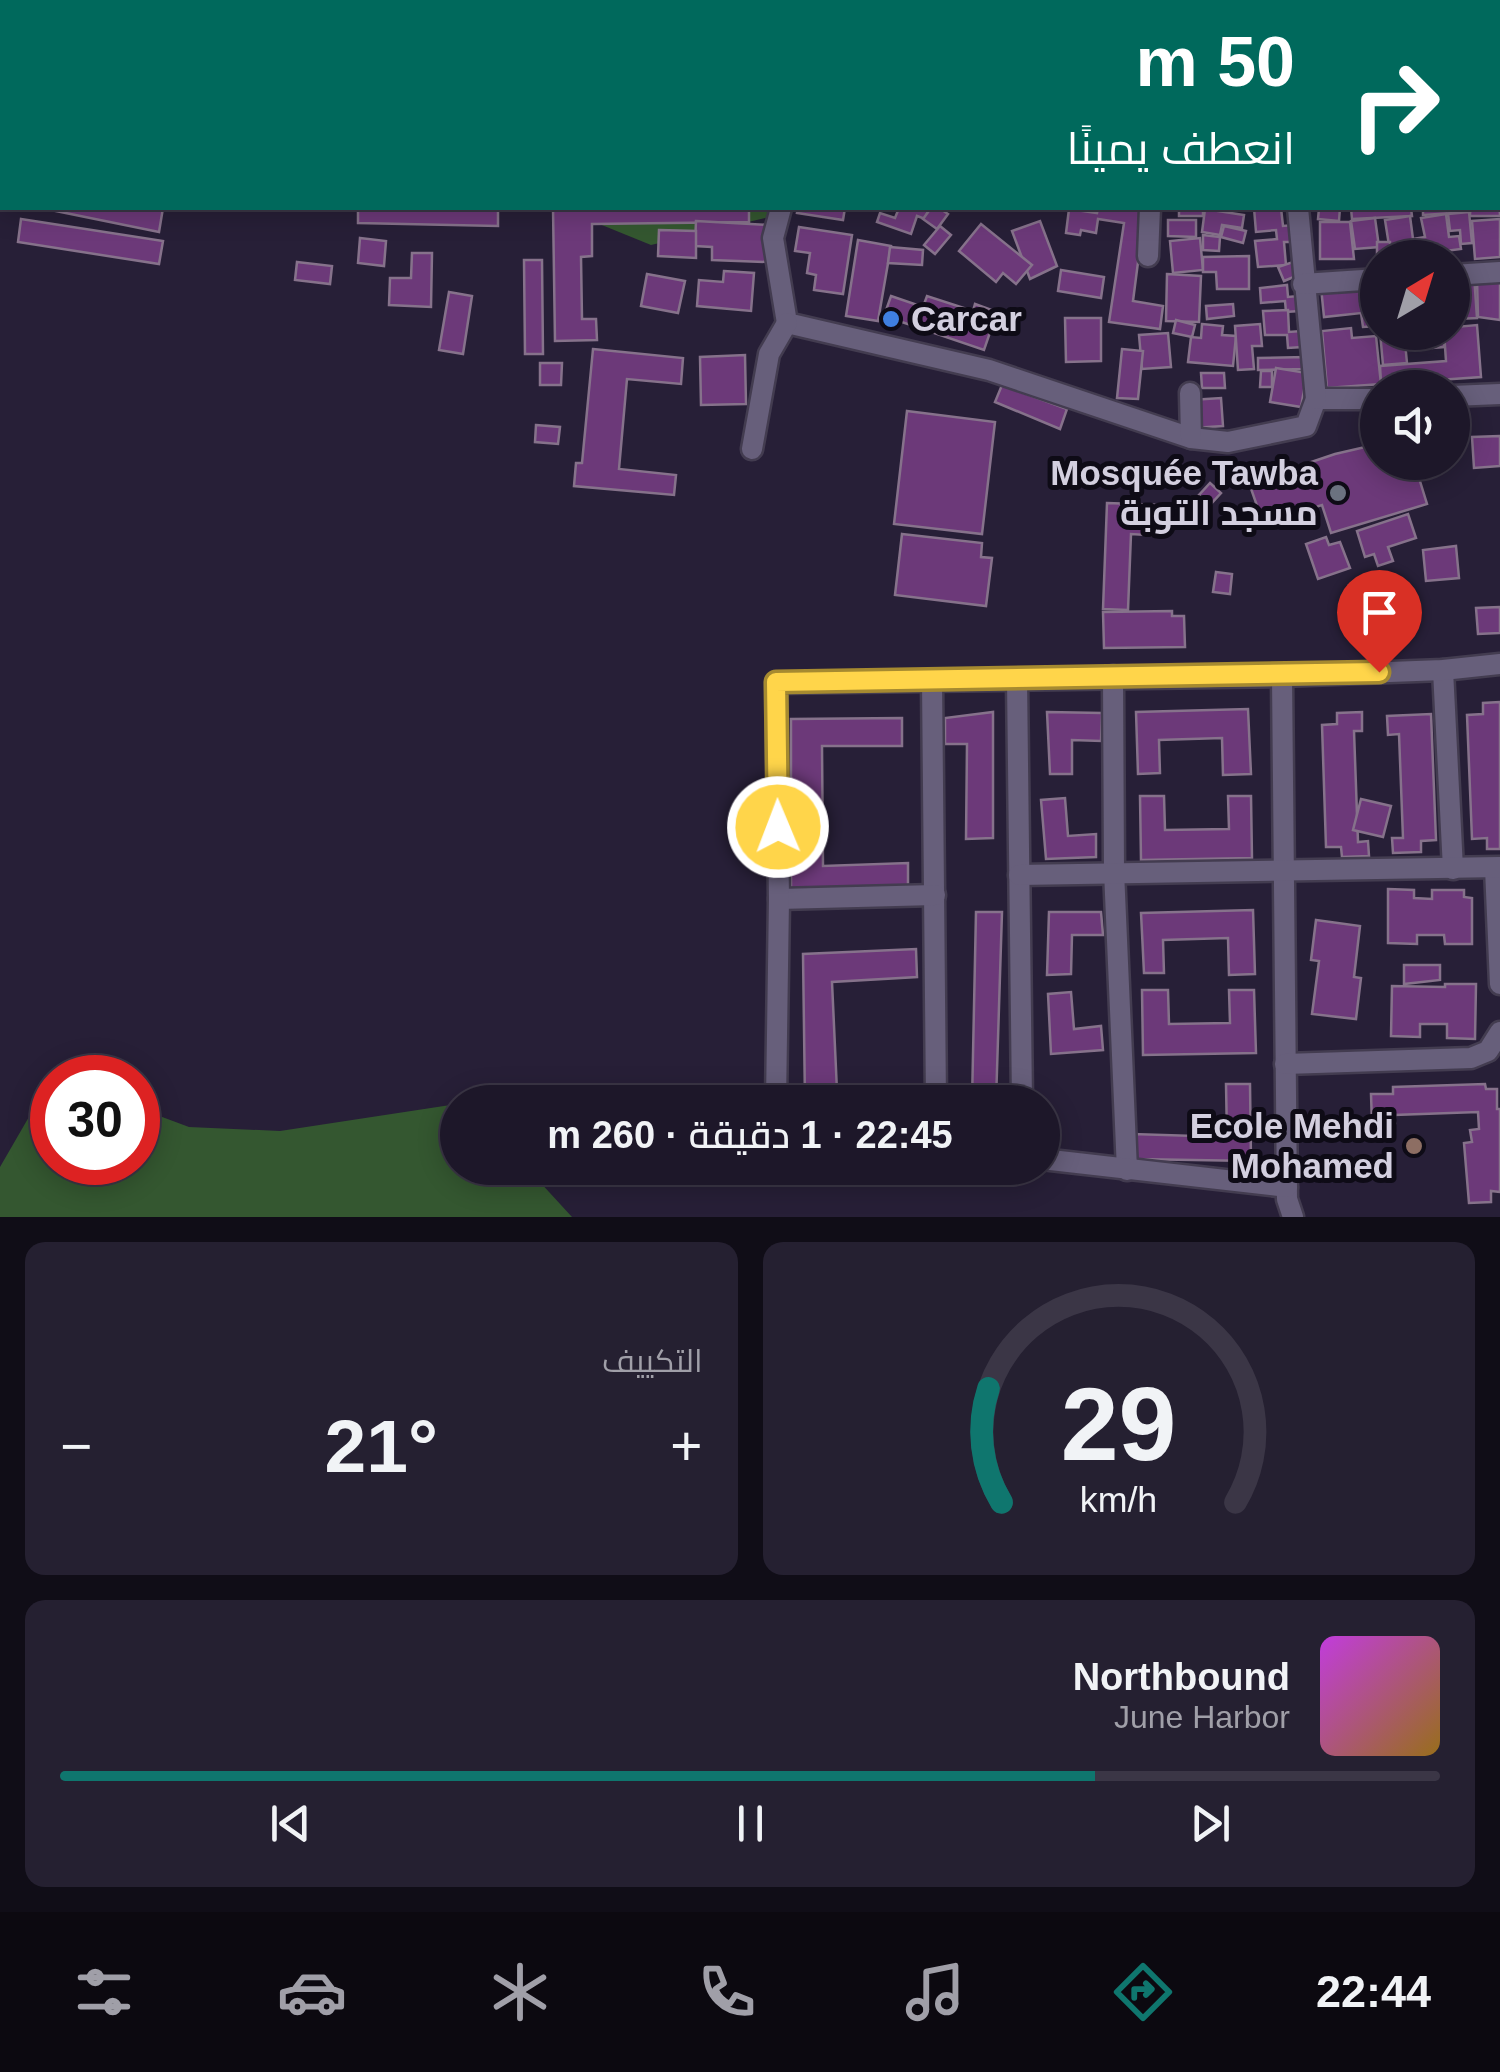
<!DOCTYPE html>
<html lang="ar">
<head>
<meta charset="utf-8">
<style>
	:root { --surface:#1d1729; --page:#252031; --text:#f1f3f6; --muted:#a09fa8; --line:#3b3646; --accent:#0f766e }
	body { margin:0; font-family:Helvetica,Cairo,sans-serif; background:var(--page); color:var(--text); direction:rtl; height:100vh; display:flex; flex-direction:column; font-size:38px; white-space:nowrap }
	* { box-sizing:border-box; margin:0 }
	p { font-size:32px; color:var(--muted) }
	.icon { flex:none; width:55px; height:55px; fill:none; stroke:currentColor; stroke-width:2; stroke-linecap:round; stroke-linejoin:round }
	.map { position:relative; height:1217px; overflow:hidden; direction:ltr }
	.side { display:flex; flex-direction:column; gap:25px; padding:25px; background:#100d17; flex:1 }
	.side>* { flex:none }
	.banner { position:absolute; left:0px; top:0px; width:1500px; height:210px; box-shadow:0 5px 25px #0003,0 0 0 2px var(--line); direction:rtl; background:#00695c; color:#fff; overflow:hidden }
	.needle { width:65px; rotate:38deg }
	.tools { position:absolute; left:1360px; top:240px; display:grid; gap:20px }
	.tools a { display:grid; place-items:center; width:110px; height:110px; border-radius:50%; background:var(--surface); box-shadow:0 5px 25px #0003,0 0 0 2px var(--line); font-size:50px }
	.speed { position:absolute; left:30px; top:1055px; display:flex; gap:20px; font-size:50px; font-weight:700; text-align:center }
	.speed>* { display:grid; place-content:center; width:130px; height:130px; border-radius:50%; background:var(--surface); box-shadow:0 5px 25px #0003,0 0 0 2px var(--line); line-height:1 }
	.speed .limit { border:15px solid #d22; background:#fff; color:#111 }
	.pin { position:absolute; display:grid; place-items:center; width:85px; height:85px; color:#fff; margin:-102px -42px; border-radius:50% 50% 50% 0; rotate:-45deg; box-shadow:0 0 10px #0007 }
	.pin .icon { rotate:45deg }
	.me { position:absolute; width:110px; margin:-55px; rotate:359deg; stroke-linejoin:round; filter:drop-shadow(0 0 8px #0008) }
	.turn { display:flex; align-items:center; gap:35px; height:210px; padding:0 40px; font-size:45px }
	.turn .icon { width:130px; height:130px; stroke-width:2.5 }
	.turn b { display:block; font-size:70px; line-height:85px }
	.big { font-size:75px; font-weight:600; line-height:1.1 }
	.side .widget { flex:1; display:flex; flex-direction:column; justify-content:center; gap:15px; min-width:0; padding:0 35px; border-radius:20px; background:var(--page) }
	.side .dial { align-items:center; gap:0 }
	.dial svg { height:260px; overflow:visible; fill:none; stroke:var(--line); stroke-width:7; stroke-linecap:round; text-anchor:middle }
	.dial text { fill:var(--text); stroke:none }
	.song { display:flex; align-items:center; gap:30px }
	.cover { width:120px; height:120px; border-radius:15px; background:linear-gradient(135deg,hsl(290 70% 55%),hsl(40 70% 35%)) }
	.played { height:10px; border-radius:5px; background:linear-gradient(90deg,var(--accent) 75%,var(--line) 75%) }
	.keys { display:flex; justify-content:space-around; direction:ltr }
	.heat { display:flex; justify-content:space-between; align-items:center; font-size:55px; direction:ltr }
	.side .tiles { flex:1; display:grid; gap:25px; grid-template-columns:1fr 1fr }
	.widget:last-child { grid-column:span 2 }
	.trip { position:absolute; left:440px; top:1085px; width:620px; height:100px; border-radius:50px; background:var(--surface); box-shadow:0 5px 25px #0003,0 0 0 2px var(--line); font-weight:600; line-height:100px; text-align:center; direction:rtl }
	.menu { display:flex; height:160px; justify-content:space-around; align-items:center; background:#0c0910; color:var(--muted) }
	.menu .icon { width:70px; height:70px }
	.menu .active { color:var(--accent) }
	.menu b { font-size:45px; color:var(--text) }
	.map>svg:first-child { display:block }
</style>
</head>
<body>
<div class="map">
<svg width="1500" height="1217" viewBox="0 0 1500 1217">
	<rect width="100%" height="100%" fill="#271f37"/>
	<g fill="#345730">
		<path d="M 389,0 L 662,0 L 666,2 L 392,2 Z"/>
		<path d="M 860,0 L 1118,0 L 1119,2 L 852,2 Z"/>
		<path d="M 560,208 L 792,208 L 790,212 L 651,245 Z"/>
		<path d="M 52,1077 L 52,1162 L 138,1162 L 138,1108 L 189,1127 L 280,1131 L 457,1104 L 458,1168 L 527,1168 L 572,1217 L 0,1217 L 0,1167 Z"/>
	</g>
	<g fill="#6c3979" stroke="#86728b" stroke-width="2.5">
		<path d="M 1475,0 L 1500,0 L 1500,45 L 1498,45 L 1498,2 Z"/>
		<path d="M 0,127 L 2,127 L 0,204 Z"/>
		<path d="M 1498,168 L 1500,216 L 1470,216 L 1470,208 L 1498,208 Z"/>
		<path d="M 41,208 L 163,208 L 159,232 Z"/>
		<path d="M 358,208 L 498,208 L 498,226 L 358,223 Z"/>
		<path d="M 553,208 L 749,208 L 749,222 L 592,224 L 592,256 L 581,257 L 582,319 L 596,319 L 597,340 L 555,341 Z"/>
		<path d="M 798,208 L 845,208 L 843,220 L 797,213 Z"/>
		<path d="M 899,208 L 929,208 L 925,219 L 917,216 L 911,234 L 877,222 L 880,213 L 895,218 Z"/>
		<path d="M 931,208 L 939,208 L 948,214 L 937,229 L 923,219 Z"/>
		<path d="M 1098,208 L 1145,208 L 1133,301 L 1163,306 L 1160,329 L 1109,322 L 1124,223 L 1098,219 L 1096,233 L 1081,230 L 1080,235 L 1066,233 L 1069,209 L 1097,213 Z"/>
		<rect x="1179" y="208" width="24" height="8"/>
		<path d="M 1254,208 L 1281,208 L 1283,226 L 1293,225 L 1294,242 L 1284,242 L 1286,265 L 1258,267 L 1255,241 L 1277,239 L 1276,230 L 1256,232 Z"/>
		<path d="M 1319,208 L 1340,208 L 1339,221 L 1318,219 Z"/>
		<path d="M 1351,208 L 1411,208 L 1412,216 L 1352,219 Z"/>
		<path d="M 1423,208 L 1470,208 L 1470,212 L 1423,215 Z"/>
		<path d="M 1205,209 L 1244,215 L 1242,228 L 1222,225 L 1220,235 L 1202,232 Z"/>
		<path d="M 1469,212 L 1472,243 L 1461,244 L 1460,230 L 1450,231 L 1448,214 Z"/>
		<path d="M 1446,214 L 1449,237 L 1459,236 L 1461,249 L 1391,258 L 1385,220 L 1410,216 L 1413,239 L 1425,237 L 1421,218 Z"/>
		<path d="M 1375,218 L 1379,247 L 1355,249 L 1351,221 Z"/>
		<path d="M 21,219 L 163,241 L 159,264 L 18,242 Z"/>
		<path d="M 1500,219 L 1500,257 L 1475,259 L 1472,221 Z"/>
		<path d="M 1168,220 L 1196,220 L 1196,237 L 1168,236 Z"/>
		<path d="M 696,221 L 769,225 L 767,262 L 712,260 L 712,247 L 695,246 Z"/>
		<path d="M 1040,221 L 1057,266 L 1030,279 L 1012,231 Z"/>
		<path d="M 1320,222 L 1350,222 L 1354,259 L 1320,259 Z"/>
		<path d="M 981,224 L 1032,265 L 1016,284 L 1003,273 L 996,282 L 959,251 Z"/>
		<path d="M 940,226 L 951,235 L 935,254 L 924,245 Z"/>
		<path d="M 1224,226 L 1246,231 L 1243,243 L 1221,237 Z"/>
		<path d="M 799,227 L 852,235 L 843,294 L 814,290 L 816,275 L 807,273 L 810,253 L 795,251 Z"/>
		<path d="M 659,230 L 696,231 L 696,258 L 658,256 Z"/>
		<path d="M 1203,235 L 1220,237 L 1219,251 L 1203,250 Z"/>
		<path d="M 360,238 L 386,241 L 384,266 L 358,263 Z"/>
		<path d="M 1200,238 L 1203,270 L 1173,273 L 1170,241 Z"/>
		<path d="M 858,240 L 891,246 L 878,321 L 846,316 Z"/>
		<rect x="1377" y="242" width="13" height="14"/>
		<path d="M 890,247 L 923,250 L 922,265 L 888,263 Z"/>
		<path d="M 412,253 L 432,253 L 431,307 L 389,305 L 390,278 L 411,278 Z"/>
		<path d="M 1249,256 L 1249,289 L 1217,289 L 1216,272 L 1203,272 L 1203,257 Z"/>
		<path d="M 524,260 L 542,260 L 543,354 L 525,354 Z"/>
		<path d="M 1296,261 L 1301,274 L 1284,281 L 1278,267 Z"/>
		<path d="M 297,262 L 332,266 L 330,284 L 295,280 Z"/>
		<path d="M 1061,270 L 1104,277 L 1101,298 L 1058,291 Z"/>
		<path d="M 724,271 L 754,273 L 751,311 L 697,306 L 699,280 L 723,282 Z"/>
		<path d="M 647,274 L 685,281 L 678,313 L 641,306 Z"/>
		<path d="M 1167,274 L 1201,276 L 1199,322 L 1166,321 Z"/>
		<path d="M 1474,275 L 1477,318 L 1456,319 L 1452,316 L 1452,276 Z"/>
		<path d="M 1500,278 L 1500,320 L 1478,317 L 1477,279 Z"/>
		<path d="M 1373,282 L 1377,326 L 1363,327 L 1361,313 L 1324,317 L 1321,287 Z"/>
		<path d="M 1287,285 L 1288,297 L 1298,296 L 1299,311 L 1286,312 L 1285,301 L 1261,303 L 1260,288 Z"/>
		<path d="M 449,292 L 472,296 L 463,354 L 439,350 Z"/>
		<path d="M 891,296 L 923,307 L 927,296 L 973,311 L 975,304 L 997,312 L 984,350 L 884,316 Z"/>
		<path d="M 1233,304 L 1234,316 L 1207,319 L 1206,306 Z"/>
		<path d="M 1288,310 L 1289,332 L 1301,331 L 1302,347 L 1288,348 L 1287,335 L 1265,335 L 1263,311 Z"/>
		<path d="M 1065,318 L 1101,318 L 1101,361 L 1066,362 Z"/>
		<path d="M 1452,318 L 1456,327 L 1477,325 L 1481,377 L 1381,384 L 1380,366 L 1446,361 L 1444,332 L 1452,332 Z"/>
		<path d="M 1176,320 L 1195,325 L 1192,337 L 1173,333 Z"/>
		<path d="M 1202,324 L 1223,326 L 1222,335 L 1236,336 L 1233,366 L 1188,362 L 1191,337 L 1201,338 Z"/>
		<path d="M 1260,324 L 1262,346 L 1252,346 L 1254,369 L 1238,370 L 1235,326 Z"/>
		<path d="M 1351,328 L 1352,338 L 1376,336 L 1381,384 L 1327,388 L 1322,331 Z"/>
		<path d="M 1380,332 L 1404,332 L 1407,363 L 1383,365 Z"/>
		<path d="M 1407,332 L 1428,332 L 1420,335 L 1422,347 L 1410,349 Z"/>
		<path d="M 1432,332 L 1443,332 L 1444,347 L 1433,348 Z"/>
		<path d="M 1168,333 L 1171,367 L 1142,369 L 1139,335 Z"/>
		<path d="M 593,349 L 683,358 L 681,384 L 627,379 L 619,469 L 676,475 L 674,495 L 574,486 L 576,463 L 582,463 Z"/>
		<path d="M 1122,349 L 1143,351 L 1138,399 L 1117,398 Z"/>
		<path d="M 745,355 L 746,404 L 701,405 L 700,357 Z"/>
		<path d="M 1306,357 L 1306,369 L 1258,370 L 1258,358 Z"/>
		<path d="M 540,363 L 562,363 L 561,385 L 540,385 Z"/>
		<path d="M 1276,368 L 1307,373 L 1301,407 L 1270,402 Z"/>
		<path d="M 1261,371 L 1272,371 L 1272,387 L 1260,387 Z"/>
		<path d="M 1201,373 L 1224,373 L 1225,388 L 1202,388 Z"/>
		<path d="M 1002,385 L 1067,409 L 1060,429 L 995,402 Z"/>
		<path d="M 1221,398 L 1223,426 L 1193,428 L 1191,400 Z"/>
		<path d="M 907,411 L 995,422 L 982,534 L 894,524 Z"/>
		<path d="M 536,425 L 560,427 L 558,444 L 535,442 Z"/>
		<path d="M 1500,436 L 1500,466 L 1474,468 L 1472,437 Z"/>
		<path d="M 1378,444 L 1378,462 L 1414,462 L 1427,504 L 1331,533 L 1322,505 L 1286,516 L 1284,511 L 1261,517 L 1249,483 L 1335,454 Z"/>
		<path d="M 1210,483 L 1221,493 L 1210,505 L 1199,495 Z"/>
		<path d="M 1107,503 L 1163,505 L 1162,536 L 1131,534 L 1128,610 L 1103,609 Z"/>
		<path d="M 1408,514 L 1416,538 L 1388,547 L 1393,561 L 1378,566 L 1374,554 L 1365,557 L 1357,531 Z"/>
		<path d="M 902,534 L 982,543 L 981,557 L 992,558 L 986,606 L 895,595 Z"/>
		<path d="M 1326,537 L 1329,545 L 1340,542 L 1350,568 L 1318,579 L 1306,544 Z"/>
		<path d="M 1456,546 L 1459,578 L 1426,581 L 1423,550 Z"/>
		<path d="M 1216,572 L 1232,574 L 1230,594 L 1213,592 Z"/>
		<path d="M 1358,579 L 1369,594 L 1360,600 L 1349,585 Z"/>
		<path d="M 1500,607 L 1500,633 L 1478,634 L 1476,608 Z"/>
		<path d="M 1172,611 L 1172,616 L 1184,616 L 1185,647 L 1104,648 L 1103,612 Z"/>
		<path d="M 1500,702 L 1500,849 L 1487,849 L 1487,838 L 1472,839 L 1467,715 L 1483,714 L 1483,703 Z"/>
		<path d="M 1248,709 L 1251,774 L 1223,775 L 1222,738 L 1159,740 L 1160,773 L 1138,774 L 1136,712 Z"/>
		<path d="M 993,712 L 993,838 L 966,839 L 967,744 L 945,744 L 945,718 Z"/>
		<path d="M 1047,712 L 1102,713 L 1101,741 L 1072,740 L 1072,774 L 1050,774 Z"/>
		<path d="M 1362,712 L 1362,731 L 1354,731 L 1358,842 L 1368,841 L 1369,856 L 1342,857 L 1341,847 L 1326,847 L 1322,725 L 1337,724 L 1337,713 Z"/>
		<path d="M 1431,714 L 1436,840 L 1421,841 L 1421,852 L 1393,853 L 1392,838 L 1403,838 L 1399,734 L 1388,735 L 1387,716 Z"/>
		<path d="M 902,718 L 902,746 L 822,746 L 823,866 L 908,863 L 908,890 L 791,894 L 791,719 Z"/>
		<path d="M 1140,796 L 1164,796 L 1165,830 L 1229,829 L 1228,796 L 1251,796 L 1252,858 L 1141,860 Z"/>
		<path d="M 1065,798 L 1068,836 L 1096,834 L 1096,857 L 1046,859 L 1041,800 Z"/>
		<path d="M 1361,799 L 1391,806 L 1383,837 L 1353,830 Z"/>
		<path d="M 1388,889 L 1414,890 L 1414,898 L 1432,899 L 1432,890 L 1464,890 L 1464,897 L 1472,898 L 1472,944 L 1445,944 L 1444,935 L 1417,935 L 1417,944 L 1388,943 Z"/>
		<path d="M 1253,910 L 1255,974 L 1229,975 L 1228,938 L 1163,940 L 1164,973 L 1144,973 L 1141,913 Z"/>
		<path d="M 976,912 L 1002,912 L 996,1102 L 972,1102 Z"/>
		<path d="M 1049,912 L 1101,912 L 1103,935 L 1072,935 L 1071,974 L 1047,975 Z"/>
		<path d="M 1316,920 L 1360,926 L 1354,977 L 1361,978 L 1356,1019 L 1312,1014 L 1319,961 L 1311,960 Z"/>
		<path d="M 916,949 L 917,977 L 832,982 L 837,1091 L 920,1088 L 920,1102 L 805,1102 L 803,954 Z"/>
		<path d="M 1404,965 L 1440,965 L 1440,980 L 1404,984 Z"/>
		<path d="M 1445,984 L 1476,984 L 1475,1039 L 1447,1038 L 1447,1024 L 1420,1024 L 1420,1037 L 1391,1036 L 1392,986 L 1445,987 Z"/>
		<path d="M 1142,990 L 1168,990 L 1169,1024 L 1230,1023 L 1229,990 L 1254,990 L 1256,1053 L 1143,1055 Z"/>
		<path d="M 1071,992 L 1074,1029 L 1101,1026 L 1103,1050 L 1051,1054 L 1048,994 Z"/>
		<path d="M 1226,1084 L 1250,1084 L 1251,1161 L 1135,1159 L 1133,1134 L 1227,1137 Z"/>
		<path d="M 1485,1084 L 1486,1089 L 1497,1089 L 1497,1109 L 1500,1109 L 1500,1192 L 1491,1191 L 1491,1202 L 1469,1203 L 1464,1143 L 1472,1142 L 1470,1130 L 1479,1129 L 1478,1112 L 1394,1115 L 1395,1123 L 1372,1124 L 1371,1094 L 1393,1094 L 1393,1087 Z"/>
	</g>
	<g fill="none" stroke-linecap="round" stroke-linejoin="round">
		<defs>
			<g id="minor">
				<path d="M 1378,0 L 1378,2"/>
				<path d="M 1461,0 L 1461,2"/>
				<path d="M 1189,2 L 1190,0"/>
				<path d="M 1282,2 L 1284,0"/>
				<path d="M 1498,184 L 1500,184"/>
				<path d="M 781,208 L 773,238 L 787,323 L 989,370 L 1191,438 L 1228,442 L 1306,426 L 1316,399 L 1378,399"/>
				<path d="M 1298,208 L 1316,399"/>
				<path d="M 1148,256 L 1150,208"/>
				<path d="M 1452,275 L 1500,272"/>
				<path d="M 1303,284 L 1378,279"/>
				<path d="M 1190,393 L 1191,438"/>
				<path d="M 1452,396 L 1500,394"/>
				<path d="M 752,449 L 769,354 L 787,323"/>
				<path d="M 1443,670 L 1453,869"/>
				<path d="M 1113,676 L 1114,871 L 1127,1170"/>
				<path d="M 1282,676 L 1287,1199 L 1293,1217"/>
				<path d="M 1017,679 L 1022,1102"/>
				<path d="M 932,680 L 936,1102"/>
				<path d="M 1495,868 L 1500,984"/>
				<path d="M 1019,875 L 1500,867"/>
				<path d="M 779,899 L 935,895"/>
				<path d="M 1285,1064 L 1471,1058 L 1488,1051 L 1500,1032"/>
				<path d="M 776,1102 L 779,899 L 776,683 L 1282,676 L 1443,670 L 1500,664"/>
				<path d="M 1042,1159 L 1287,1187"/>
			</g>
		</defs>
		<use href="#minor" stroke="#433c50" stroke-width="25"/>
		<use href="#minor" stroke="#675f7b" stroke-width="20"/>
	</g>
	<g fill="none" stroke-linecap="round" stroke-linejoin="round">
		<defs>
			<path id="route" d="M 778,827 L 776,682 L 1379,672"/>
		</defs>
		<use href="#route" stroke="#a68a30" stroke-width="25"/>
		<use href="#route" stroke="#ffd54a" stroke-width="18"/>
	</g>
	<circle fill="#3f7fe0" stroke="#0e0b16" stroke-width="4" cx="891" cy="319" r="10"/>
	<circle fill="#6b7280" stroke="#0e0b16" stroke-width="4" cx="1338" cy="493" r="10"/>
	<circle fill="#8d6e63" stroke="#0e0b16" stroke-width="4" cx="1414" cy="1146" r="10"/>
	<g text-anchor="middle" stroke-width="10" stroke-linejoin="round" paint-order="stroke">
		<g font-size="35" font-weight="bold" fill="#d3cfdf" stroke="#0e0b16" text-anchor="end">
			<text x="911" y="331" text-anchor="start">Carcar</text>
			<text x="1318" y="485">Mosquée Tawba<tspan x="1318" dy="40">مسجد التوبة</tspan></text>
			<text x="1394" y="1138">Ecole Mehdi<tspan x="1394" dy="40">Mohamed</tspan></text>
		</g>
	</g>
</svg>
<div class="tools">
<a><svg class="needle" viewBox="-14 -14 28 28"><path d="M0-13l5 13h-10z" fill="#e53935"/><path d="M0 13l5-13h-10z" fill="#a09fa8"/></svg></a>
<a><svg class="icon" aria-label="sound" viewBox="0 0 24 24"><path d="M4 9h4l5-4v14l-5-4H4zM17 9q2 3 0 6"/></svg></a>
</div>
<div class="speed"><div class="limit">30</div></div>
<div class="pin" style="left:1379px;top:672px;background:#d93025"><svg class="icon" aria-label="arrive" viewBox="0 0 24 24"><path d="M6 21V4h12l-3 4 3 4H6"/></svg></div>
<svg class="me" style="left:778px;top:827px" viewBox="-20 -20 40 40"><circle r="17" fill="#ffd54a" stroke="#fff" stroke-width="3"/><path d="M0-11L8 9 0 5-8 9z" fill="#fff"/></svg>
<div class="trip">22:45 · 1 دقيقة · 260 m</div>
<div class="banner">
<div class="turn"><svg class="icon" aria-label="right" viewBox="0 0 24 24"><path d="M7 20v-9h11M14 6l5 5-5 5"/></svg><div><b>50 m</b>انعطف يمينًا</div></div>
</div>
</div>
<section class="side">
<div class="tiles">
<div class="widget dial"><svg viewBox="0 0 100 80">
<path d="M14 69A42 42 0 1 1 86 69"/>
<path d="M14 69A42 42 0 0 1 10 34" stroke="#0f766e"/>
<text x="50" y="56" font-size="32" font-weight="700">29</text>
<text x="50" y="72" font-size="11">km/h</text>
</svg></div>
<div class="widget"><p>التكييف</p>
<div class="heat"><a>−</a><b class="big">21°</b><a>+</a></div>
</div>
<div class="widget">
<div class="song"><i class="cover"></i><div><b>Northbound</b><p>June Harbor</p></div></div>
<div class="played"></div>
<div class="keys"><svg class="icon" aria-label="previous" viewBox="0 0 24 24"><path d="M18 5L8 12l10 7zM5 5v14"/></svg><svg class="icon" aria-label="pause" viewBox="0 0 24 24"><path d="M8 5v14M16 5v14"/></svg><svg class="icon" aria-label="next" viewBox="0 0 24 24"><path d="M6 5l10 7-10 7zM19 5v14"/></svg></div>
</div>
</div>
</section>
<nav class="menu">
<b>22:44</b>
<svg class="icon active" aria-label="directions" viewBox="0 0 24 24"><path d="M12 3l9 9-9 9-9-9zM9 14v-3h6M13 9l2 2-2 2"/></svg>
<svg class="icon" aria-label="music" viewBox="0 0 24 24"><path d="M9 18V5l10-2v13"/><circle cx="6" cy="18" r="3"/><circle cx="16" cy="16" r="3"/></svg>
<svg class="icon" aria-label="phone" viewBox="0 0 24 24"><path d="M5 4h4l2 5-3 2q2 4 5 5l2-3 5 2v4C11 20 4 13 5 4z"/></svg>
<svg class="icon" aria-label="climate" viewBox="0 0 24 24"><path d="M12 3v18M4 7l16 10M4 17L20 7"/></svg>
<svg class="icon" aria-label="car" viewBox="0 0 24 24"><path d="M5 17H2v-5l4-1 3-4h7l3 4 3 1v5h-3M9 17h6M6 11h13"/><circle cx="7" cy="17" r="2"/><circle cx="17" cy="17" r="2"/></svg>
<svg class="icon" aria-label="filters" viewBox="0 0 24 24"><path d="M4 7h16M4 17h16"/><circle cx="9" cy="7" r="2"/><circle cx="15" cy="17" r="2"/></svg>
</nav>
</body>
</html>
